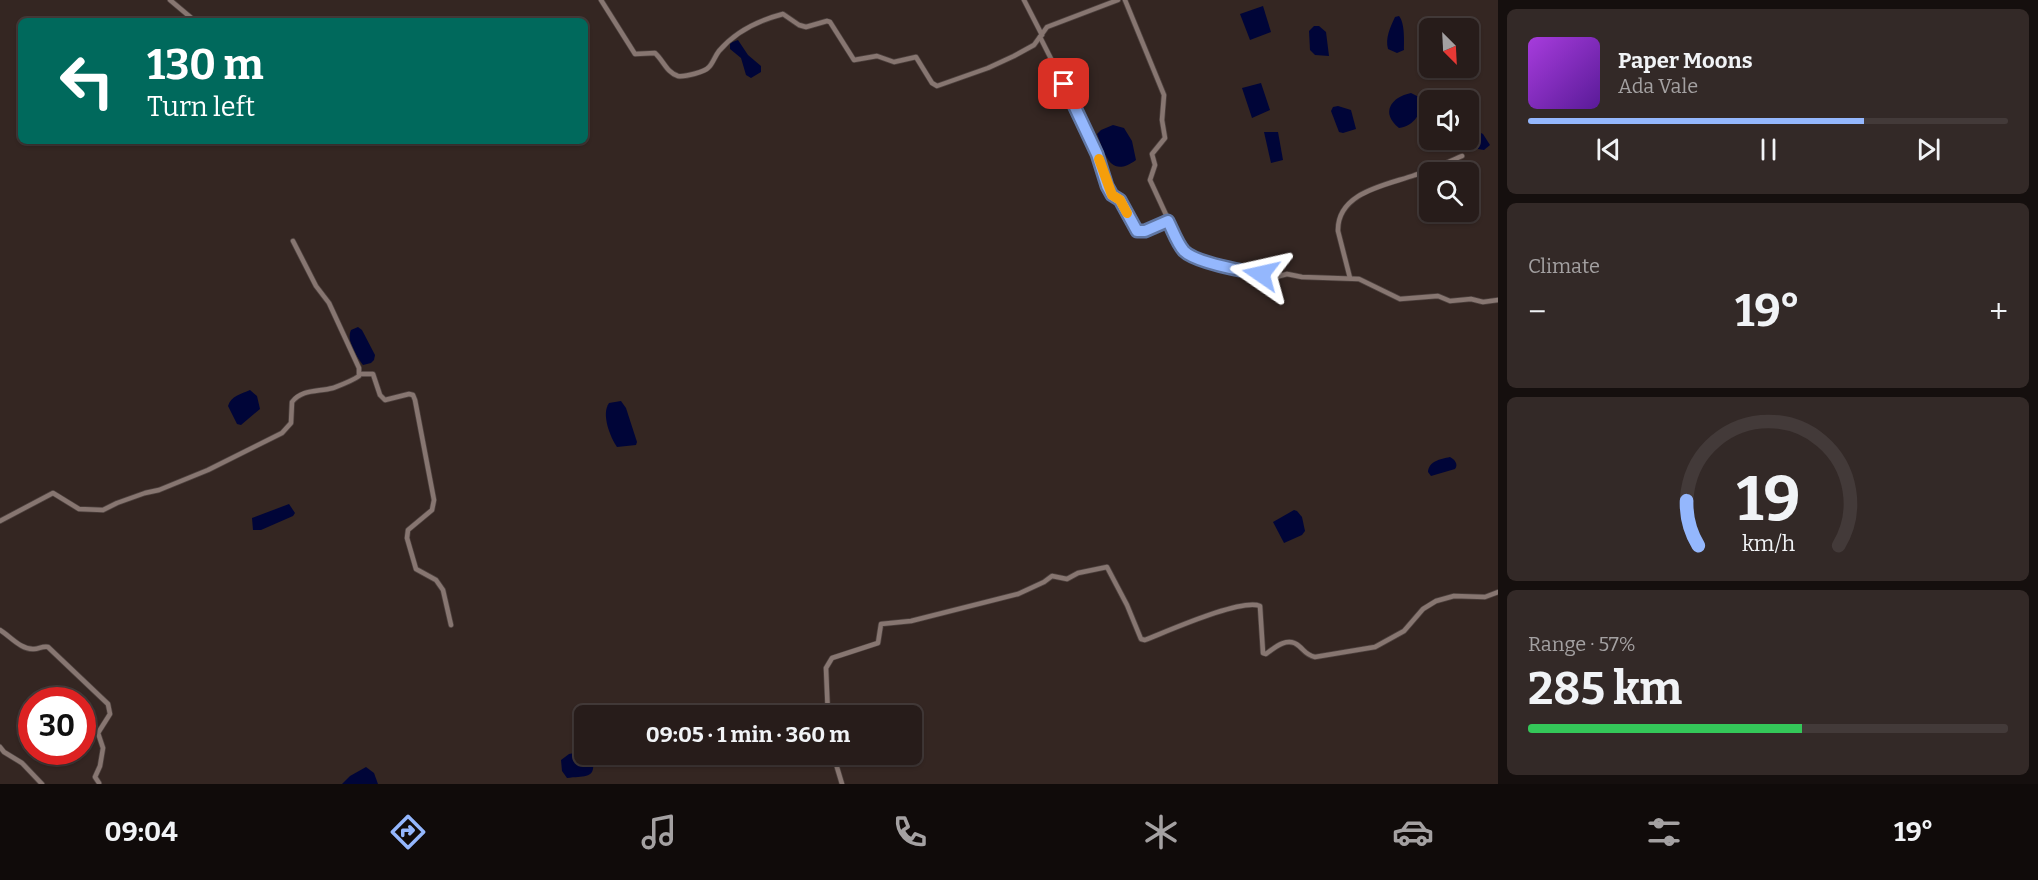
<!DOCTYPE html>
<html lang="en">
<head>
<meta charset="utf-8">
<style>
	:root { --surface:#271c1a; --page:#332927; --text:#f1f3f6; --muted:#a4a1a2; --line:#433a39; --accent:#94b7fd }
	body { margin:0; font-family:Bitter,serif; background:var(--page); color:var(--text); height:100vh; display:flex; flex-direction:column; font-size:22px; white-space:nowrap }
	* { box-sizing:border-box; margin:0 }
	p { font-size:20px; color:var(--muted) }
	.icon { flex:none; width:33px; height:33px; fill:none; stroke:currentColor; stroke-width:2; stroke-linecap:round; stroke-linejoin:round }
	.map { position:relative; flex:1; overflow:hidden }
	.drawer { display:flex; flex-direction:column; gap:9px; padding:9px; background:#150f0e; width:540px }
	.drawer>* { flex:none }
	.banner { position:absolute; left:18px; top:18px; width:570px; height:126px; border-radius:9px; box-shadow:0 2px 4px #0004,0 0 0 2px var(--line); background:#00695c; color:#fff; overflow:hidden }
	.needle { width:39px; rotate:156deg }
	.tools { position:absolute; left:1419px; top:18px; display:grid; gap:12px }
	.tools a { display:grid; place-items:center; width:60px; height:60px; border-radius:9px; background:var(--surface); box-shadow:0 2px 4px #0004,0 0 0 2px var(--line); font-size:30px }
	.speed { position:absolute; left:18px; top:687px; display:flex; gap:12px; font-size:30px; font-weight:700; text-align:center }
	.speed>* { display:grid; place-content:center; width:78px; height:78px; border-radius:50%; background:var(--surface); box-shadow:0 2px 4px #0004,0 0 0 2px var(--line); line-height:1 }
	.speed .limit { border:9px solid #d22; background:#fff; color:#111 }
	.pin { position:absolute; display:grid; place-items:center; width:51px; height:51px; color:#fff; margin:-26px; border-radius:12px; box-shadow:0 3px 9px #0006 }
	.me { position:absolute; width:66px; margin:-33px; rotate:281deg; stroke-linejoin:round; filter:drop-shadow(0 0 4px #0008) }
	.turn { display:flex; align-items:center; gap:21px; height:126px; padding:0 30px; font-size:27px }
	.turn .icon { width:78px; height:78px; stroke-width:2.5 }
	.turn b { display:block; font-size:42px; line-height:51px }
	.big { font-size:45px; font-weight:700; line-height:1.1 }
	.drawer .tile { flex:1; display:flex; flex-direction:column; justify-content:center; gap:9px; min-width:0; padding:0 21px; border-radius:9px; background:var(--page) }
	.drawer .dial { align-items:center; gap:0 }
	.dial svg { height:156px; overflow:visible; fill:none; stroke:var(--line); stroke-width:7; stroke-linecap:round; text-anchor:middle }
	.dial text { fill:var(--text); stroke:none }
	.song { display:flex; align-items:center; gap:18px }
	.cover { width:72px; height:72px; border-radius:9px; background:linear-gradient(135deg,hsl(280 70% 55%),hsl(270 70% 35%)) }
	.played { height:6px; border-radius:3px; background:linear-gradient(90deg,var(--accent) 70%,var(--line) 70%) }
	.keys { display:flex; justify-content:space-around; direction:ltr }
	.heat { display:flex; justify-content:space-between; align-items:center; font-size:33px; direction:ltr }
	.charge { height:9px; border-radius:4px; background:linear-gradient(90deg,#34c759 57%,var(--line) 0) }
	.trip { position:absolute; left:574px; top:705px; width:348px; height:60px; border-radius:9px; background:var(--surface); box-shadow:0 2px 4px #0004,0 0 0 2px var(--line); font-weight:700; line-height:60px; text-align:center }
	.menu { display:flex; height:96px; justify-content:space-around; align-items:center; background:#100b0a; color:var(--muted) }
	.menu .icon { width:42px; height:42px }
	.menu .current { color:var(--accent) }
	.menu b { font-size:27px; color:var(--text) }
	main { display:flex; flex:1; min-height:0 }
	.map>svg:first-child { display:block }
</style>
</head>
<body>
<main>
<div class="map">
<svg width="1498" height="784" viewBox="0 0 1498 784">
	<rect width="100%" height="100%" fill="#342622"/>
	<g fill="#000538">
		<path d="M 1263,6 L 1271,32 L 1250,40 L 1240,14 Z"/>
		<path d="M 1399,16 C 1405,23 1404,41 1404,50 L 1397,53 L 1388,49 C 1385,38 1390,28 1395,17 Z"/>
		<path d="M 1314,26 L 1319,26 L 1326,32 L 1329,56 L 1315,55 L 1310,50 L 1309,31 Z"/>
		<path d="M 738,40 L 748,55 L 761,66 L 761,72 L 751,78 L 746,75 L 741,58 L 730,49 L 730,43 Z"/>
		<path d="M 1261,83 L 1270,110 L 1252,118 L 1242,88 Z"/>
		<path d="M 1411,93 L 1419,97 C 1424,112 1414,126 1399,128 C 1380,113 1391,97 1411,93 Z"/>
		<path d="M 1338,106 L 1351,110 L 1356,129 L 1343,133 L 1339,132 L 1331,111 L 1333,107 Z"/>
		<path d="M 1113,125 L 1124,128 L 1132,141 L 1136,160 C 1110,179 1105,154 1097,134 L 1101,130 Z"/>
		<path d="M 1264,132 L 1278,132 L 1283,160 L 1271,163 Z"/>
		<path d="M 1481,133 L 1483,134 L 1490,145 L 1484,150 L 1478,149 L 1472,143 L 1472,138 Z"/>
		<path d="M 358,327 L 362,330 L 375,355 L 374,360 L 371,363 L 363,365 C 356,356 346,340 351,330 Z"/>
		<path d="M 250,390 L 257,396 L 260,409 L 241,425 L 237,424 L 228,406 C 231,396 241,394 250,390 Z"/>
		<path d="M 621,401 L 626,408 L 637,442 L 636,445 L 617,447 C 610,437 601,414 609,403 Z"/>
		<path d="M 1450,457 C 1454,459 1459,464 1455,469 L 1431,476 L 1428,472 C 1429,461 1440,459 1450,457 Z"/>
		<path d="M 289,504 L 295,513 L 293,516 L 261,530 L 253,530 L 252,518 Z"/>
		<path d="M 1294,510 L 1297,511 L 1302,517 L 1305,531 L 1302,535 L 1284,543 L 1273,522 Z"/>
		<path d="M 585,751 L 585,754 L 592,755 C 597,780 587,775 567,778 L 562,771 L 561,760 L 569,754 Z"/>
		<path d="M 366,767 L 374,773 L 378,784 L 342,784 L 350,776 Z"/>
	</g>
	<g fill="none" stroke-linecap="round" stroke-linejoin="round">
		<defs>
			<g id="street">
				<path d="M 170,0 L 195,21"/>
				<path d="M 601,0 L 635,54 L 655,53 C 663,60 667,73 678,76 C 685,77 705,72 709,67 C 713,63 715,56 719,51 C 735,32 760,20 783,14 L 799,25 L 806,27 L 827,21 L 830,22 L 854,60 L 877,56 L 894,62 L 916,57 L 932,83 L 937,86 L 988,68 L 1014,56 L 1034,45 L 1047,27 L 1118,0"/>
				<path d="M 1024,0 L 1042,35"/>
				<path d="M 1125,0 L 1164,95 L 1162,120 L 1165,138 L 1152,154 L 1155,165 L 1150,180 L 1181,247 L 1192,257 L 1228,268 L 1276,277 L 1287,274 L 1302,277 L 1359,279 L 1400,299 L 1438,296 L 1450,301 L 1471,299 L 1483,302 L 1498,300"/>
				<path d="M 1040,37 L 1084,124 L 1112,195 L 1120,200 L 1132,225 L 1140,232 L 1168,221"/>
				<path d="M 1350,278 L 1338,231 C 1337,192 1387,185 1415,175 C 1431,170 1446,163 1462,156"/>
				<path d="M 360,374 L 373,374 L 380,395 L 385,400 L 409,394 L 413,395 L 415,400 L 434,500 L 432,510 L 408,530 L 407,538 L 416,569 L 436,580 L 443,590 L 451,625"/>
				<path d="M 0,521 L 53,493 L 79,509 L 103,510 L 117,503 L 145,493 L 159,490 L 208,470 L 282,433 L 291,423 L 292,402 C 302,389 318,392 333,388 C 341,385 352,381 359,376 L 359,368 L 329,303 L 316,286 L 293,241"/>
				<path d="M 0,630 C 10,636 21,650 34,649 C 39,649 42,646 48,647 L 108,704 L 110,714 L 98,733 L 103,748 L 100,766 L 95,777 L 99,783"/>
				<path d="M 828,716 L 826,668 L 832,658 L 878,643 L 881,624 L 911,621 L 1018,594 L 1044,582 L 1052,576 L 1067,579 L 1078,573 L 1107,567 L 1127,605 L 1141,639 L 1145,640 C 1166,632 1241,598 1260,606 L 1263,653 L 1266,654 C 1275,647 1288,636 1299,646 C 1305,651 1306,655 1315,657 L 1375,647 L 1404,631 L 1423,609 L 1436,601 L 1454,596 L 1485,597 L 1498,592"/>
				<path d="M 0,747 L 4,752 L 22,763 L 42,784"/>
				<path d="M 833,754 L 842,784"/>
			</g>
		</defs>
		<use href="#street" stroke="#4d413e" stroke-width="6"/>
		<use href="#street" stroke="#877671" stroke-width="4.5"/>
	</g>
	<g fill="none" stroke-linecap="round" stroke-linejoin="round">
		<defs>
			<path id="route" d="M 1064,84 L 1097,154 L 1107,186 L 1112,195 L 1120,200 L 1137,231 L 1145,231 L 1168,221 C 1173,231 1177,243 1184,251 C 1196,263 1243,271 1261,274"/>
		</defs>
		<use href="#route" stroke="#6077a4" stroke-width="15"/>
		<use href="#route" stroke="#94b7fd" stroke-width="10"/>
		<path stroke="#f59e0b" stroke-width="10" d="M 1099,159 L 1112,195 L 1120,200 L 1127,213"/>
	</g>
</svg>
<div class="tools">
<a><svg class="needle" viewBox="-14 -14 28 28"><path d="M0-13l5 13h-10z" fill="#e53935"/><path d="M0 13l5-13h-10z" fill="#a4a1a2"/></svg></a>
<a><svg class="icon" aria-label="sound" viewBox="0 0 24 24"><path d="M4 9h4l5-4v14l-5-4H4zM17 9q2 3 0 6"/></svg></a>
<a><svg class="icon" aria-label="search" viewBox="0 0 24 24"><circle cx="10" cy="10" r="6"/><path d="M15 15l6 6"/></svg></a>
</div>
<div class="speed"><div class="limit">30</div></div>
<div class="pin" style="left:1064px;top:84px;background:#d93025"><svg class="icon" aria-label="arrive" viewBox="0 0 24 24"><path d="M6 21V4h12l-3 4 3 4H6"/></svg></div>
<svg class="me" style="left:1261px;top:274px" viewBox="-20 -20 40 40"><path d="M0-17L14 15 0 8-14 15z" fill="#94b7fd" stroke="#fff" stroke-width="4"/></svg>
<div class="trip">09:05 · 1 min · 360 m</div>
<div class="banner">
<div class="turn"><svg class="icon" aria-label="left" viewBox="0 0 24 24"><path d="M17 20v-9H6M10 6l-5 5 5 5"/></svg><div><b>130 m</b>Turn left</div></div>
</div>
</div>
<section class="drawer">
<div class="tile">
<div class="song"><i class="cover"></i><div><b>Paper Moons</b><p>Ada Vale</p></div></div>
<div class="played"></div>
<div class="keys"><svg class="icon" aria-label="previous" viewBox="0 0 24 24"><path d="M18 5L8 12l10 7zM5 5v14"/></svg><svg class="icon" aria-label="pause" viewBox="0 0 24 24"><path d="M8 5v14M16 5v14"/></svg><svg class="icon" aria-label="next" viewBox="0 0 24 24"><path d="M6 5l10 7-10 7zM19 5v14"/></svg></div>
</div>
<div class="tile"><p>Climate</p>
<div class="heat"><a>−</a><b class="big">19°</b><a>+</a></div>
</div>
<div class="tile dial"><svg viewBox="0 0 100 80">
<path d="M14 69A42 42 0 1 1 86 69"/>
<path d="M14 69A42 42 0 0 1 8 46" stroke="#94b7fd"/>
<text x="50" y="56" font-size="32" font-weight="700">19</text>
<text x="50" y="72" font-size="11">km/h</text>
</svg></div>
<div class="tile"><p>Range · 57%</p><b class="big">285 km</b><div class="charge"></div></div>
</section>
</main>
<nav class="menu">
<b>09:04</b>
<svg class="icon current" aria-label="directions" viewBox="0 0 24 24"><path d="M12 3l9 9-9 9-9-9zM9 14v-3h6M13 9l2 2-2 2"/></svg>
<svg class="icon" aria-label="music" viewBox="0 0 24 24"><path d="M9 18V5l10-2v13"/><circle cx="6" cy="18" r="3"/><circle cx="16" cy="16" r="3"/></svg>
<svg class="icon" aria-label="phone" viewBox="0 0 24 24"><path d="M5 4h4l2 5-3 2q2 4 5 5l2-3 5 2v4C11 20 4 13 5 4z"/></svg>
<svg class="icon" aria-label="climate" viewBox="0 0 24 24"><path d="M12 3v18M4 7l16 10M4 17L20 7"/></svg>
<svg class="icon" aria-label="car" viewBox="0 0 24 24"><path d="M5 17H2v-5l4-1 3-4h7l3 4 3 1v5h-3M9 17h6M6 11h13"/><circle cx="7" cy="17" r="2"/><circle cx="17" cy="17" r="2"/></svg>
<svg class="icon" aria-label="filters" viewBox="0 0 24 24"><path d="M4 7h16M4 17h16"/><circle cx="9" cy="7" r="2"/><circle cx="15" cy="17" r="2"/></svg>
<b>19°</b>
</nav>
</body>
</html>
